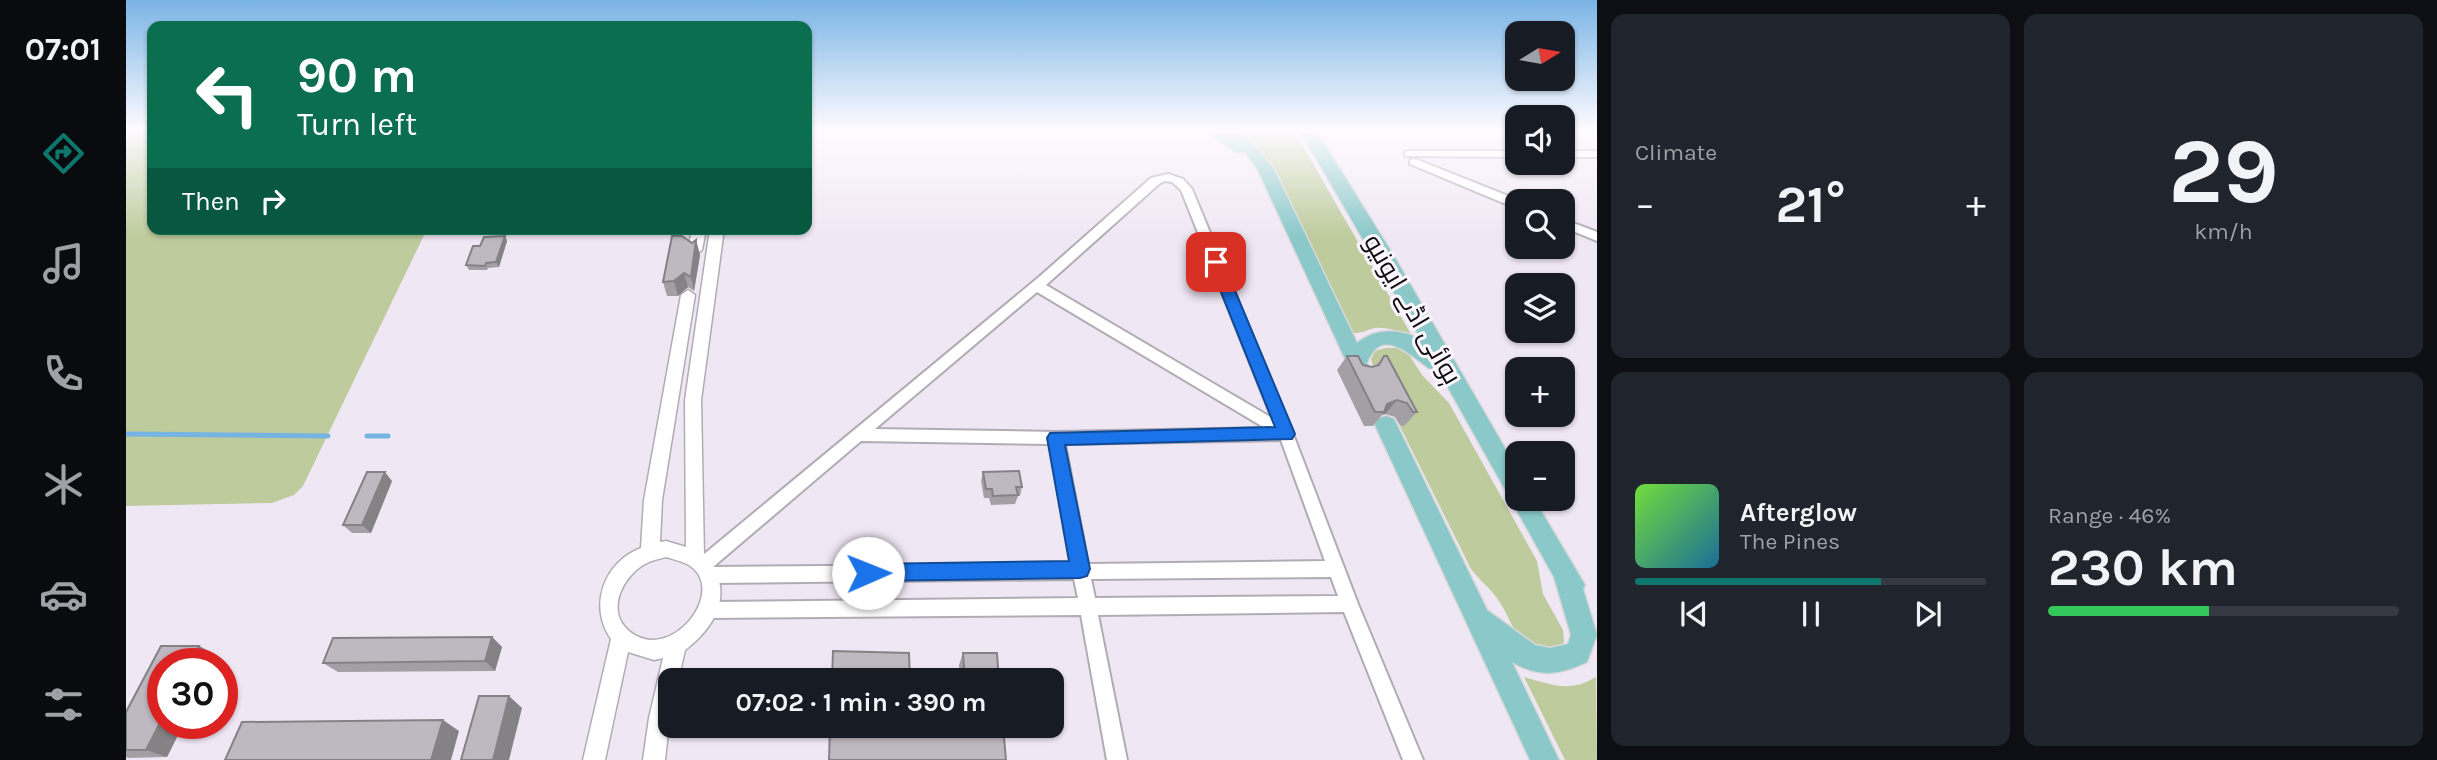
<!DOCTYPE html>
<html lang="en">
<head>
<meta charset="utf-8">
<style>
	:root { --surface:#171b24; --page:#20242c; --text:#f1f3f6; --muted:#9ea1a6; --line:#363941; --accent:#0f766e }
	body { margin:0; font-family:Karla,Cairo,sans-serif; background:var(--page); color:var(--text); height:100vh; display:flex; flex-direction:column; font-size:26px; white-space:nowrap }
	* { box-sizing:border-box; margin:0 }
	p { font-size:23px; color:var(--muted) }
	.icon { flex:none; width:38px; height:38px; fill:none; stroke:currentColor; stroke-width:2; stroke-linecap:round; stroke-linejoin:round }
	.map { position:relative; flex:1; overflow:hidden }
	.side { display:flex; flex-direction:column; gap:14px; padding:14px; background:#0d0f14; width:840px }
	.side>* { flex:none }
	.guide { position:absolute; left:21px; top:21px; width:665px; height:214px; border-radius:14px; box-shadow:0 2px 5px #0004; background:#0b6e4f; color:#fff; overflow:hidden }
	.needle { width:46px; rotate:79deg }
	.tools { position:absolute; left:1379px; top:21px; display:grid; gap:14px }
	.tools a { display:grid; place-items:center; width:70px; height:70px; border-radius:14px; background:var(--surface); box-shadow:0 2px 5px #0004; font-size:35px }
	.speed { position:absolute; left:21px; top:648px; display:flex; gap:14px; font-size:35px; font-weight:700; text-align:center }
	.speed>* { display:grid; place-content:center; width:91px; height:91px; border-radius:50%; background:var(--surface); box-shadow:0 2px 5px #0004; line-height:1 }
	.speed .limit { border:10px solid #d22; background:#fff; color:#111 }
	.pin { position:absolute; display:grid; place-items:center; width:60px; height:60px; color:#fff; margin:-30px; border-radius:14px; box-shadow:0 4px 10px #0006 }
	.me { position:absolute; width:77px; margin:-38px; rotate:89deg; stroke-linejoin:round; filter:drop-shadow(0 0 5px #0008) }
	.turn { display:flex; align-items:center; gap:24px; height:147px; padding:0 35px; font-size:32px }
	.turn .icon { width:91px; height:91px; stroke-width:2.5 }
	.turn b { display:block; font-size:49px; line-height:60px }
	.then { display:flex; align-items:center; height:66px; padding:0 35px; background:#0003; gap:14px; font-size:26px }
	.big { font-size:52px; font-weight:700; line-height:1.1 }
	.side .card { flex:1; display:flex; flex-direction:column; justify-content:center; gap:10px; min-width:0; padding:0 24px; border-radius:14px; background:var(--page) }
	.side .dial { align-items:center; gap:0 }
	.dial b { font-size:91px; line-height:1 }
	.song { display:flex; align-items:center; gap:21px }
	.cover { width:84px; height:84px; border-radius:10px; background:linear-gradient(135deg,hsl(100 70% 55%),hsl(200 70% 35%)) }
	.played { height:7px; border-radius:4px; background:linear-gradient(90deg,var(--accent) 70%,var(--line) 70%) }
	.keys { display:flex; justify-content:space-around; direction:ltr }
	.heat { display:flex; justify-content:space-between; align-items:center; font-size:38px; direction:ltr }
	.charge { height:10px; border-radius:5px; background:linear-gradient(90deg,#34c759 46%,var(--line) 0) }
	.side .tiles { flex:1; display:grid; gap:14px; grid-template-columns:repeat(2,1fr) }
	.trip { position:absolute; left:532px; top:668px; width:406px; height:70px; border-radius:14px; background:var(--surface); box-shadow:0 2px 5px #0004; font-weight:700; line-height:70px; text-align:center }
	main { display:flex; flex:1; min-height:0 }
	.tab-bar { display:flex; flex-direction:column; width:126px; justify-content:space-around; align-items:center; background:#090b0e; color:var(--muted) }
	.tab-bar .icon { width:49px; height:49px }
	.tab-bar .selected { color:var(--accent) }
	.tab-bar b { font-size:32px; color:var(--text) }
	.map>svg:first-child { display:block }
</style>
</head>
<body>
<main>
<nav class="tab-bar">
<b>07:01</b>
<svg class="icon selected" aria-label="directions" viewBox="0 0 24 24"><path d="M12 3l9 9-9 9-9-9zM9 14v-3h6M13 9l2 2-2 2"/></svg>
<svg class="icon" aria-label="music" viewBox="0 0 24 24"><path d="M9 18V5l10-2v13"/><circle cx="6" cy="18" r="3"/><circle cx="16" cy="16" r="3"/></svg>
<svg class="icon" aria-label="phone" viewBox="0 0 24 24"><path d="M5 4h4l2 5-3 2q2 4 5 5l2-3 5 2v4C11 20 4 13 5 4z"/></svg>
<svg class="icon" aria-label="climate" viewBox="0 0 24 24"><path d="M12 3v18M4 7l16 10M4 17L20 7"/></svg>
<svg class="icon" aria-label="car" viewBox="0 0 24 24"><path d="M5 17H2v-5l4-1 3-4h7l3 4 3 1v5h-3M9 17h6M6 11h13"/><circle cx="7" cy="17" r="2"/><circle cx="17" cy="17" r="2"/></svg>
<svg class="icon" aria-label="filters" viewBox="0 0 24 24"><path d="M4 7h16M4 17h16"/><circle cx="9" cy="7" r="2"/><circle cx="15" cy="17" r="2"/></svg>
</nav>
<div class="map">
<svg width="1471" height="760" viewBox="0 0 1471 760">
	<rect width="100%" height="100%" fill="#fcf6fe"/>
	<path fill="#f0e7f4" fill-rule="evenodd" d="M 0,129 L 26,129 L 26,229 L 681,229 L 681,129 L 1391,129 L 1391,163 L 1437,163 L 1437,129 L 1471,129 L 1471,760 L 0,760 ZM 1391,201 L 1437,201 L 1437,247 L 1391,247 ZM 1391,285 L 1437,285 L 1437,331 L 1391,331 ZM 1391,369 L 1437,369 L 1437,415 L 1391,415 ZM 1391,453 L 1437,453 L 1437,499 L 1391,499 ZM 37,663 L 96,663 L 96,723 L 37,723 ZM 544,681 L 926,681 L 926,726 L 544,726 Z"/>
	<g fill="#becb9d">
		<path d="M 0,129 L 26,129 L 26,229 L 301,229 L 177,486 L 168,495 L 146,503 L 0,506 Z"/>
		<path d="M 1108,129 L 1167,129 L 1286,336 C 1274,332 1262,327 1249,328 C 1240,330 1235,334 1225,333 L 1139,158 L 1122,139 Z"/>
		<path d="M 1259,348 L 1272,348 L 1282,353 L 1296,375 L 1323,403 L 1411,561 L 1417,594 L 1437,630 L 1438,642 L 1432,650 C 1383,651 1392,623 1367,593 C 1360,585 1352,578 1345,569 L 1250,378 L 1245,359 L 1249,351 Z"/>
		<path d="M 1398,677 C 1427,685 1443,693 1470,677 L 1471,760 L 1439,760 Z"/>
	</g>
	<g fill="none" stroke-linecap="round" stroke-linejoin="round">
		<g stroke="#76b4e4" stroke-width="5">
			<path d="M 0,434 L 202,436"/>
			<path d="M 241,436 L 262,436"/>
		</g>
		<defs>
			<g id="minor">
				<path d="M 1283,151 L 1391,151 L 1391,157 L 1279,156 L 1279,152 Z"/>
				<rect x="1437" y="151" width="34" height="6"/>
				<path d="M 1288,159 L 1292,160 L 1395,201 L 1391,201 L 1391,208 L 1387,207 L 1284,164 L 1284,160 Z"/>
				<path d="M 1042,174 L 1057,179 L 1066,189 L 1167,434 L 1232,604 L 1297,760 L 1277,760 L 1218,612 L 972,615 L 1001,760 L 981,760 L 955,615 L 583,618 L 577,616 L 574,610 L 577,604 L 583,602 L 952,598 L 948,579 L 583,583 L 577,581 L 576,572 L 571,570 L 569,565 L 571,560 L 913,277 L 1025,178 ZM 1038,181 L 1046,182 L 1055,190 L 1146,418 L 920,285 L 1033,184 ZM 911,292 L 1139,428 L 930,432 L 749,429 ZM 1155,440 L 1199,561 L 962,564 L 939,444 ZM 735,441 L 924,444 L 946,564 L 587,567 ZM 1205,577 L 1212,596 L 969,598 L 965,579 Z"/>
				<path d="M 1437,219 L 1471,232 L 1471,241 L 1437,227 Z"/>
			</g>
			<g id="tertiary">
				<path d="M 566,229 L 580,229 L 576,250 L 569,255 L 562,250 Z"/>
				<path d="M 584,229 L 598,229 L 575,400 L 578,556 C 610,589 591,626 559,650 L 552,681 L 544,681 L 544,714 L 539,760 L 517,760 L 523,718 L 537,658 L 528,660 L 502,652 L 479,760 L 457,760 L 485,639 C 462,606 478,562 515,548 L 518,500 L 555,295 L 562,290 L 569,295 L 536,500 L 534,542 L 540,541 L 560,547 L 559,400 ZM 540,557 C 546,559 555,561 561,564 C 605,588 545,666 503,631 C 479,611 497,576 519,564 C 526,560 533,559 540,557 Z"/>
			</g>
			<path id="primary" d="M 1075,129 L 1095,129 L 1100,132 L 1098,129 L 1116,129 L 1148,169 L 1231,343 C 1251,327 1273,329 1295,339 L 1173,129 L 1189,129 L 1269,258 L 1391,469 L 1391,499 L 1408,499 L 1459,585 L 1457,589 L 1471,635 L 1461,662 C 1434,675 1413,678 1386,662 L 1433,760 L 1404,760 L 1249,425 L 1252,419 L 1260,416 L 1268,419 L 1361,610 L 1409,645 L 1424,648 L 1442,644 L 1445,635 L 1428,577 L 1315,375 C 1294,368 1258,318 1241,363 L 1244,370 L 1241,376 L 1234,378 L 1227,376 L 1132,170 L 1119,152 L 1110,152 Z"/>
		</defs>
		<use href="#minor" stroke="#b1acb3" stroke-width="4"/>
		<use href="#tertiary" stroke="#b1acb3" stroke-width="3"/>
		<use href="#primary" stroke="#d8d8d8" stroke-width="3"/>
		<use href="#minor" fill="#fff" fill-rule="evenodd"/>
		<use href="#tertiary" fill="#fff" fill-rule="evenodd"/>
		<use href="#primary" fill="#8bc8ca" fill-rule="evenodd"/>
	</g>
	<g fill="#a39fa5">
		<path d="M 379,236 L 381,241 L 373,267 L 362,268 L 361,270 L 343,270 L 340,265 L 354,246 Z"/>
		<path d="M 570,240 L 574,255 L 568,291 L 562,287 L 552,296 L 541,296 L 537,282 L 566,243 Z"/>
		<path d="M 1221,356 L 1237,365 L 1246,367 L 1250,366 L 1258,356 L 1291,412 L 1278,426 L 1274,425 L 1269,417 L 1259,414 L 1256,415 L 1247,426 L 1238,426 L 1211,370 Z"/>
		<path d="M 857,472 L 896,487 L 894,496 L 892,496 L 889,504 L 865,505 L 863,498 L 858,498 L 855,481 Z"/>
		<path d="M 266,481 L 245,533 L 226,533 L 217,525 Z"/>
		<path d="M 366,637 L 376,647 L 369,671 L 212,672 L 197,663 Z"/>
		<path d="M 35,646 L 73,646 L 91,656 L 87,663 L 37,663 L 37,723 L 58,723 L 41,757 L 2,758 L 0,757 L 0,712 Z"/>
		<path d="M 837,653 L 873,681 L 834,681 L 833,665 Z"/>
	</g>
	<g fill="#858286">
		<path d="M 379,236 L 381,241 L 373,267 L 370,262 Z"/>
		<path d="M 570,240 L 574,255 L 568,291 L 565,277 Z"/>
		<path d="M 558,273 L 562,287 L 552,296 L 548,281 Z"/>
		<path d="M 1271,400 L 1259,414 L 1256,415 L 1258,412 L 1261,404 Z"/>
		<path d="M 259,472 L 266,481 L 245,533 L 236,525 Z"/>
		<path d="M 366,637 L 376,647 L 369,671 L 359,661 Z"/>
		<path d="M 73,646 L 91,656 L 87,663 L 64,663 Z"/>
		<path d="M 383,696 L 396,708 L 383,760 L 367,760 Z"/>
		<path d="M 37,717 L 37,723 L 58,723 L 41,757 L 20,750 Z"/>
		<path d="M 317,720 L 333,731 L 325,760 L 305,760 Z"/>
	</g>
	<g fill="#beb9c0" stroke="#858286" stroke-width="2">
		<path d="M 379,236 L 370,262 L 360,263 L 359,266 L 340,265 L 347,246 L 354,246 L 358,237 Z"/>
		<path d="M 546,236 L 556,236 L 566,243 L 570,240 L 565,277 L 558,273 L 548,281 L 537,282 Z"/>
		<path d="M 1221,356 L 1232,356 L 1237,365 L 1246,367 L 1253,365 L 1258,356 L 1261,356 L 1291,412 L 1287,412 L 1281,403 L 1271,400 L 1261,404 L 1258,412 L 1249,412 Z"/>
		<path d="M 893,471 L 896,487 L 890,487 L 892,495 L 867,496 L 866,489 L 860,489 L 857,472 Z"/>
		<path d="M 241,472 L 259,472 L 236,525 L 217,525 Z"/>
		<path d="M 366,637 L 359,661 L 197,663 L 207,638 Z"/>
		<path d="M 35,646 L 73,646 L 64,663 L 37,663 L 37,717 L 20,750 L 0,750 L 0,712 Z"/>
		<path d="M 707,651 L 783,653 L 784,681 L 706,681 Z"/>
		<path d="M 837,653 L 871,653 L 873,681 L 839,681 Z"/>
		<path d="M 353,696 L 383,696 L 367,760 L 335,760 Z"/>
		<path d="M 317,720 L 305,760 L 99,760 L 116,722 Z"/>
		<path d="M 704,726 L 877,726 L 880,760 L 703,760 Z"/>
	</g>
	<linearGradient id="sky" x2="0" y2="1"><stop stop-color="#7ab4e6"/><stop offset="0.55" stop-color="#fefbff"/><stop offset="1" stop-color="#fefbff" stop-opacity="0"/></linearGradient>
	<rect width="1471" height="236" fill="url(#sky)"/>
	<path fill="#1a73e8" stroke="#114b97" stroke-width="2" d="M 1090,257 L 1097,262 L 1169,434 L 1166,439 L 939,445 L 964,569 L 961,576 L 954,578 L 742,581 L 735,579 L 733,573 L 735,566 L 742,564 L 943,561 L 921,438 L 924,433 L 1149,427 L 1083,262 Z"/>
	<g text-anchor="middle" stroke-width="6" stroke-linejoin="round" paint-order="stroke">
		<g font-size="26" fill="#0d0c0e" stroke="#fcf6fe">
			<text transform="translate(1287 309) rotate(60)" y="9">ہوائی اڈے ایونیو</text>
		</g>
	</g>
</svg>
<div class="tools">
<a><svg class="needle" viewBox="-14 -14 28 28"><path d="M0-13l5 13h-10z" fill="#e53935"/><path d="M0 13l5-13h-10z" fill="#9ea1a6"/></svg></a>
<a><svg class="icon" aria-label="sound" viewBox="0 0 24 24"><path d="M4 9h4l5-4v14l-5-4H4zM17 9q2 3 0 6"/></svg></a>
<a><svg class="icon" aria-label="search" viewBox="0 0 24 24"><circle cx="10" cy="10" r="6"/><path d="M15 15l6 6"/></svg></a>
<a><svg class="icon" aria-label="layers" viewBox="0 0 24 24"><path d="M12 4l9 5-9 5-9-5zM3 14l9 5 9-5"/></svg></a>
<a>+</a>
<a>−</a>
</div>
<div class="speed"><div class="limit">30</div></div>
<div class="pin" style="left:1090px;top:262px;background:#d93025"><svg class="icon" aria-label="arrive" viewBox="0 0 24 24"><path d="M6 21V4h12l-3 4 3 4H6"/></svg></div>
<svg class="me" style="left:742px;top:573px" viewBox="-20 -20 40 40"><circle r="19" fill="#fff"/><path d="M0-13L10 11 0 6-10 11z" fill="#1a73e8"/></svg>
<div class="trip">07:02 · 1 min · 390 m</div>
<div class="guide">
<div class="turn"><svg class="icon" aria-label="left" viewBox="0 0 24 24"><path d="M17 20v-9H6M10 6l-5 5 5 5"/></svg><div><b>90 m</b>Turn left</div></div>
<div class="then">Then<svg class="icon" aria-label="right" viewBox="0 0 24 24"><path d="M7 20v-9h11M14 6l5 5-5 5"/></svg></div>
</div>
</div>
<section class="side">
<div class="tiles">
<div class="card"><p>Climate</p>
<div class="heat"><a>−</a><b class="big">21°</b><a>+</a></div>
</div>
<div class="card dial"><b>29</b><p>km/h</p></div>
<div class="card">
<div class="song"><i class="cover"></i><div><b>Afterglow</b><p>The Pines</p></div></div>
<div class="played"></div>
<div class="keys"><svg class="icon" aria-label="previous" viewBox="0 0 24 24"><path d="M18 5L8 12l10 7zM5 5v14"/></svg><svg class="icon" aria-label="pause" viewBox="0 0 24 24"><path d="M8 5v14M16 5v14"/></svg><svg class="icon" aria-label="next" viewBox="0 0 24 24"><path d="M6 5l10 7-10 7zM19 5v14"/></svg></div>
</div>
<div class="card"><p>Range · 46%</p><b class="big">230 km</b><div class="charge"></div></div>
</div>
</section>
</main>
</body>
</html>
